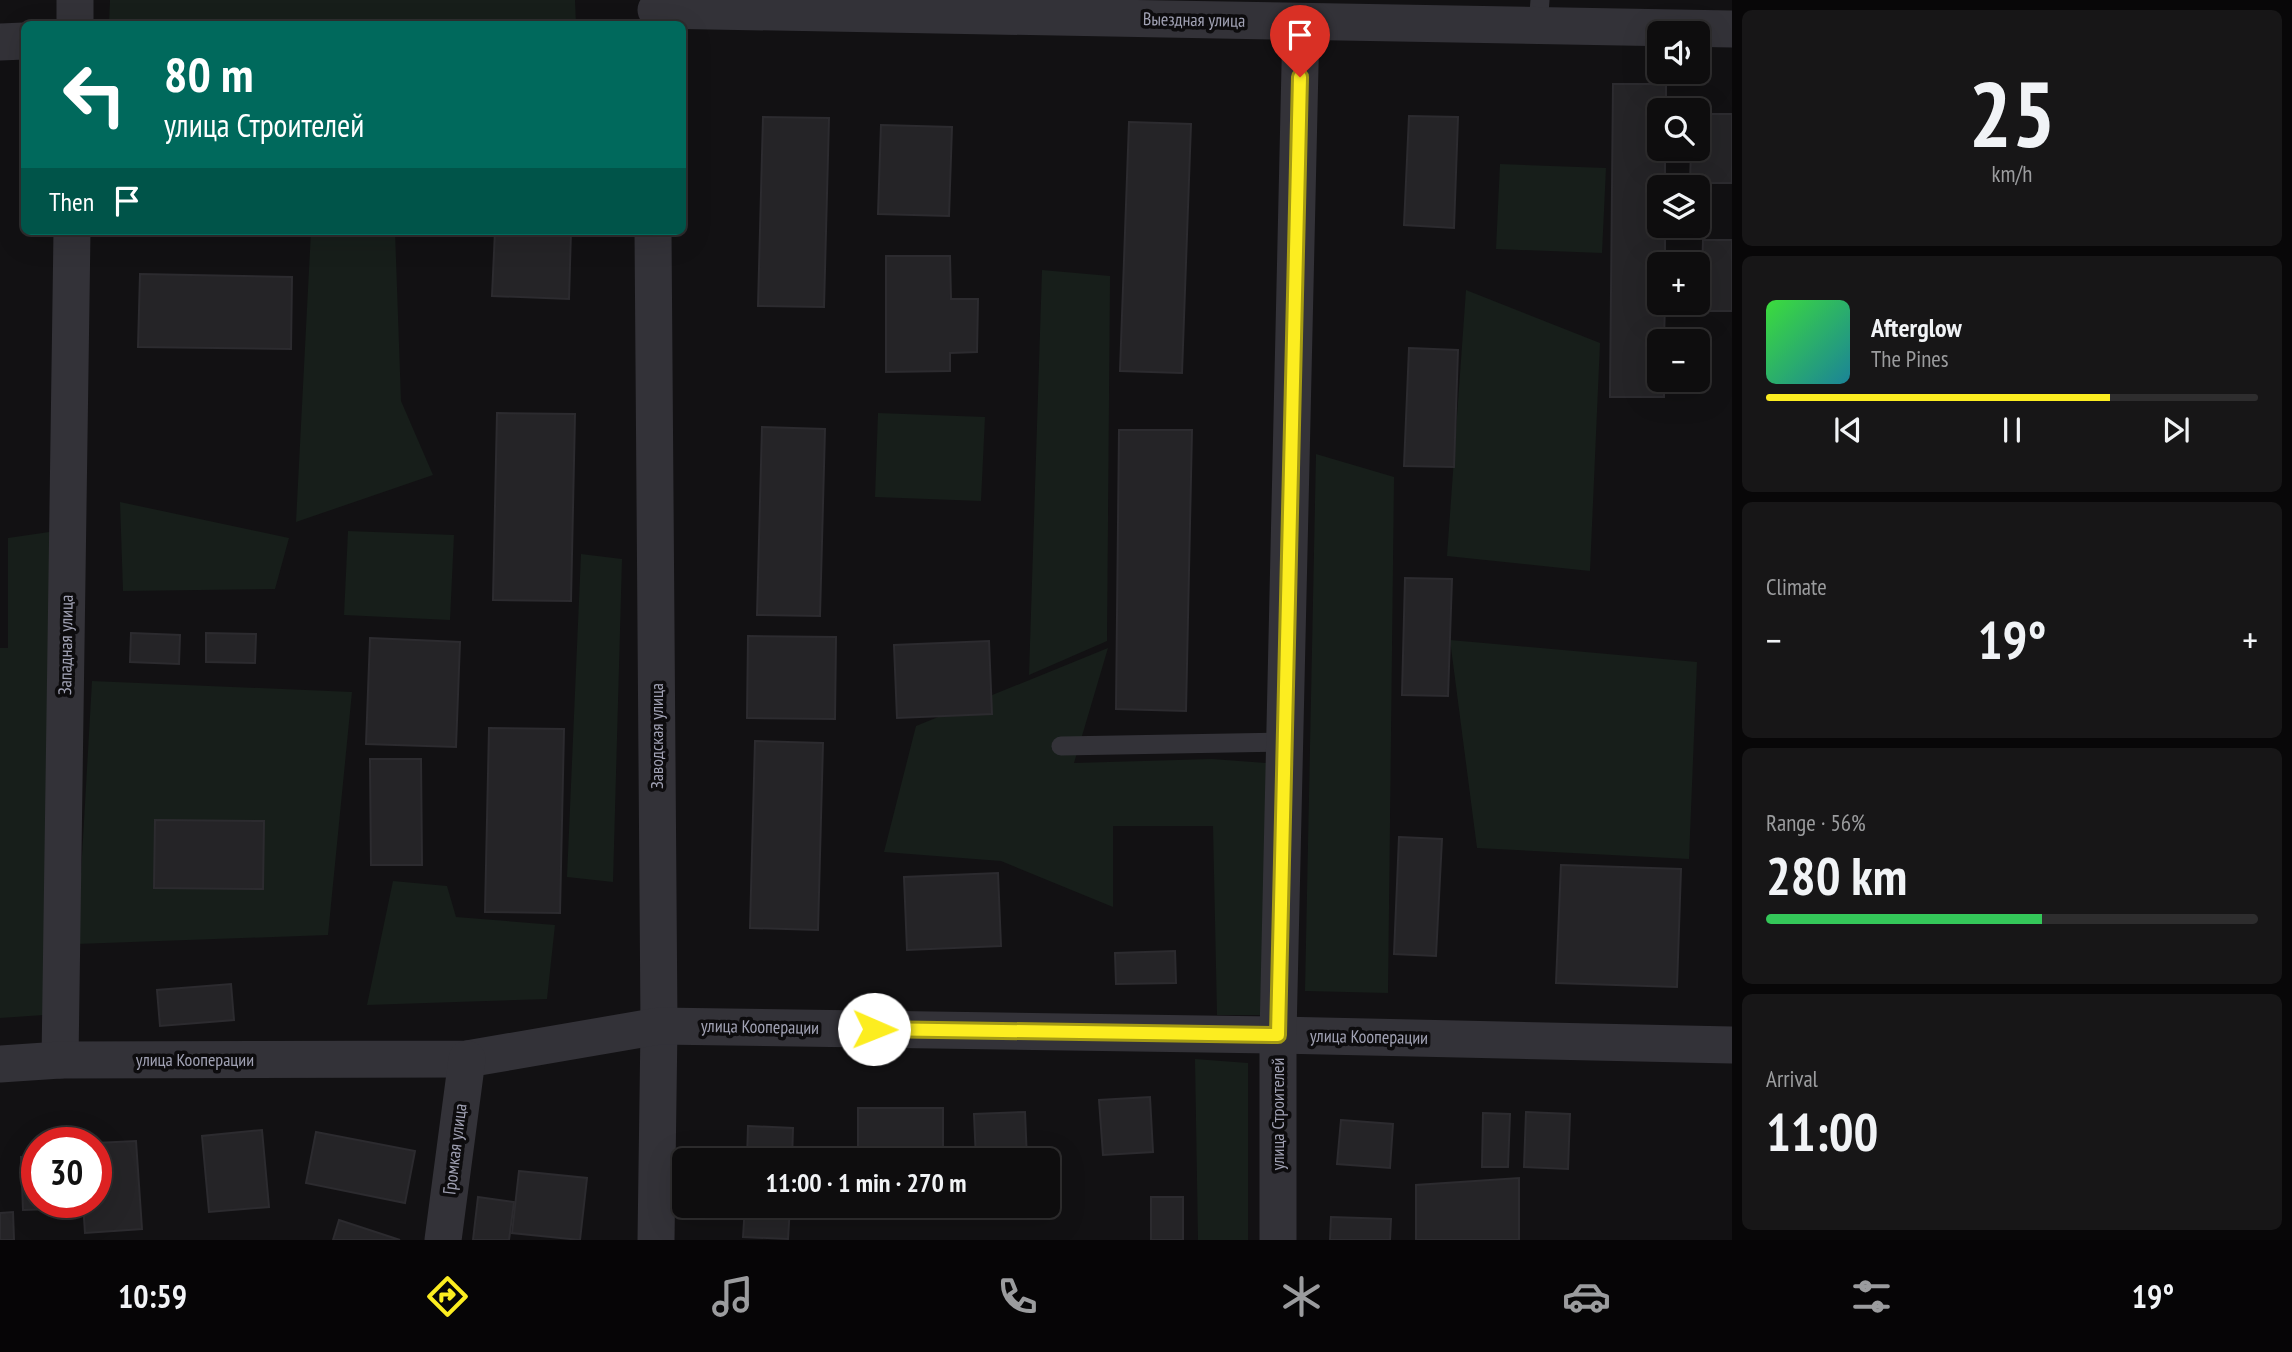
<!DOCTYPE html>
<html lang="en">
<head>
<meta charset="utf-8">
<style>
	:root { --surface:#0e0d0e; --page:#171617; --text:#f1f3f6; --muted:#9b9c9e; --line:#2e2d2e; --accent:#fced20 }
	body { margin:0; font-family:"PT Sans Narrow",sans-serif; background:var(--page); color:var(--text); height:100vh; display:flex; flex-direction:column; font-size:26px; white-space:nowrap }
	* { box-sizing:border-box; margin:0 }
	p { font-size:23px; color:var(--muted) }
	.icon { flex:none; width:38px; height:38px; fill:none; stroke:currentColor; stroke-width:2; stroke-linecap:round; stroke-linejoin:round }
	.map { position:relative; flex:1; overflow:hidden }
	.side { display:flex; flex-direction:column; gap:10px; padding:10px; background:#080708; width:560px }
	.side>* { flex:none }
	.guide { position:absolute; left:21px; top:21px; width:665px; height:214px; border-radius:10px; box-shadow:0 7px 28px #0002,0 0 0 2px var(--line); background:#00695c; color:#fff; overflow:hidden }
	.tools { position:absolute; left:1647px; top:21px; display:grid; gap:14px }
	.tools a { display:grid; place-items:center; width:63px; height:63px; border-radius:10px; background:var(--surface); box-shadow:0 7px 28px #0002,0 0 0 2px var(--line); font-size:35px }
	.speed { position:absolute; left:21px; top:1127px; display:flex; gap:14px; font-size:35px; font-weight:700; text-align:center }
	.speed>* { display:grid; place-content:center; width:91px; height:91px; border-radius:50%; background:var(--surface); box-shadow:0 7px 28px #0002,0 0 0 2px var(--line); line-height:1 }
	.speed .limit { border:10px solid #d22; background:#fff; color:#111 }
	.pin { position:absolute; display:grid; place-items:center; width:60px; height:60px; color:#fff; margin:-72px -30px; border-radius:50% 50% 50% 0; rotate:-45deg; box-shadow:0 0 7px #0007 }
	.pin .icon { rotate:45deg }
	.me { position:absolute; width:77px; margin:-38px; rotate:91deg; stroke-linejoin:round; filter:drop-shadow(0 0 5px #0008) }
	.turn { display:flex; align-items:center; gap:24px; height:147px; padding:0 28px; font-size:32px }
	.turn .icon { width:91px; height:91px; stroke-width:2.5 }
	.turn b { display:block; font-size:49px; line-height:60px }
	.then { display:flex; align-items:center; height:66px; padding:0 28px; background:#0003; gap:14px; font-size:26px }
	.big { font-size:52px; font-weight:700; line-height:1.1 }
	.side .widget { flex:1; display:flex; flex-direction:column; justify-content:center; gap:10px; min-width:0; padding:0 24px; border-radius:10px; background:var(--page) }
	.side .dial { align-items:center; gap:0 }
	.dial b { font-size:91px; line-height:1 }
	.song { display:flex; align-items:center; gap:21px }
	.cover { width:84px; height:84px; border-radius:10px; background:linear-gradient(135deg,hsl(120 70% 55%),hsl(190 70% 35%)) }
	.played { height:7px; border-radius:4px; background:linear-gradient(90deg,var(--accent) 70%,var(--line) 70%) }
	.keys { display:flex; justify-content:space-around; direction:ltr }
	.heat { display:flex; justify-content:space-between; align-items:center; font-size:38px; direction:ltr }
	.charge { height:10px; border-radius:5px; background:linear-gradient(90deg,#34c759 56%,var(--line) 0) }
	.trip { position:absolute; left:672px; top:1148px; width:388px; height:70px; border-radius:10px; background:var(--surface); box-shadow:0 7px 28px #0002,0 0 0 2px var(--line); font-weight:700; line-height:70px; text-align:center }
	.menu { display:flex; height:112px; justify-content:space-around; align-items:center; background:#060506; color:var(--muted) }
	.menu .icon { width:49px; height:49px }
	.menu .active { color:var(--accent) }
	.menu b { font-size:32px; color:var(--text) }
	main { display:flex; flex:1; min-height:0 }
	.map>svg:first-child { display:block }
</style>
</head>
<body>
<main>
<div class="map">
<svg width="1732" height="1240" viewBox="0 0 1732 1240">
	<rect width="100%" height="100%" fill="#121113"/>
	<g fill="#171e1a">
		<path d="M 110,0 L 575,0 L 576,24 L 109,24 Z"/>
		<path d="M 1500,164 L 1606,168 L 1602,253 L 1496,249 Z"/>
		<path d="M 311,231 L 395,231 L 401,401 L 433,475 L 296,522 Z"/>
		<path d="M 1042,270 L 1110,276 L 1107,641 L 1029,675 Z"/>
		<path d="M 1466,290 L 1600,343 L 1590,571 L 1447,556 Z"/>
		<path d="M 878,413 L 985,417 L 981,501 L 875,497 Z"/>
		<path d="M 1316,454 L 1394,477 L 1388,993 L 1305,991 Z"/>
		<path d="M 120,502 L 289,538 L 275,589 L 123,591 Z"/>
		<path d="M 56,531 L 44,1015 L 0,1018 L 0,648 L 8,648 L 8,538 Z"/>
		<path d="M 348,531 L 454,535 L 450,620 L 344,615 Z"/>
		<path d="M 581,554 L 622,559 L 613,882 L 567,877 Z"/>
		<path d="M 1450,640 L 1697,662 L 1689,859 L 1477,848 Z"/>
		<path d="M 1108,648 L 1074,763 L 1212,759 L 1266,763 L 1267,1015 L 1217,1015 L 1213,826 L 1113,826 L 1113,907 L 1001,861 L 884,852 L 916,726 Z"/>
		<path d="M 92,681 L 352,692 L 328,935 L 77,944 Z"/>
		<path d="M 393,881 L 447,886 L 456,917 L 555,925 L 547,999 L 367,1005 Z"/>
		<path d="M 1195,1059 L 1248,1063 L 1248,1240 L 1198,1240 Z"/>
	</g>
	<g fill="#252427" stroke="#2c2b2f" stroke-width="2">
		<path d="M 1613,84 L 1666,84 L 1666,110 L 1659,110 L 1659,149 L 1665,149 L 1665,187 L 1659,187 L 1659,226 L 1665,226 L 1665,264 L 1659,264 L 1659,303 L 1665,303 L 1664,341 L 1659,341 L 1659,380 L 1664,380 L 1664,397 L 1610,397 Z"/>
		<path d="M 1698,114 L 1732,114 L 1732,183 L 1690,183 L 1691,149 L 1698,149 Z"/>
		<path d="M 1409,116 L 1458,117 L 1454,228 L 1404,225 Z"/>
		<path d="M 763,117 L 829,118 L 824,307 L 758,306 Z"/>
		<path d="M 1129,122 L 1191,124 L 1182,373 L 1120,371 Z"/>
		<path d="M 881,125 L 952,127 L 949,216 L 878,214 Z"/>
		<path d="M 495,231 L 571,231 L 569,299 L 492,296 Z"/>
		<path d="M 1703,240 L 1732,240 L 1732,311 L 1701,311 Z"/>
		<path d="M 886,256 L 950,256 L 951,299 L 978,299 L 977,352 L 950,353 L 950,371 L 886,372 Z"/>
		<path d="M 140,274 L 292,277 L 291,349 L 138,347 Z"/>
		<path d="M 1409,348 L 1458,350 L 1454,467 L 1404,466 Z"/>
		<path d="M 497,413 L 575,414 L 571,601 L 493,600 Z"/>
		<path d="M 762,427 L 825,429 L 820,616 L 757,615 Z"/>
		<path d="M 1119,430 L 1192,430 L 1186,711 L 1116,709 Z"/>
		<path d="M 1405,578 L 1452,579 L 1448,696 L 1402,695 Z"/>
		<path d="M 131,633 L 180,635 L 179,664 L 130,662 Z"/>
		<path d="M 206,633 L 256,634 L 255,663 L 206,662 Z"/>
		<path d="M 748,636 L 836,637 L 835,719 L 747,718 Z"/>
		<path d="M 370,638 L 460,642 L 456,747 L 366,744 Z"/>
		<path d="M 989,641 L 992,714 L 897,718 L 894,645 Z"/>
		<path d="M 489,728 L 564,729 L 560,913 L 485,912 Z"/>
		<path d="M 755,741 L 823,743 L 818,930 L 750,928 Z"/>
		<path d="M 370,759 L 421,759 L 422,865 L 371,865 Z"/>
		<path d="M 155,820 L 264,821 L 263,889 L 154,888 Z"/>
		<path d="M 1399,837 L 1442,839 L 1436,956 L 1394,954 Z"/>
		<path d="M 1561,865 L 1681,869 L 1677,987 L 1556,983 Z"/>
		<path d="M 998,873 L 1001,946 L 907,950 L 904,877 Z"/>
		<path d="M 1175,951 L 1176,983 L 1116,984 L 1115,953 Z"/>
		<path d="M 231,984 L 234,1020 L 160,1026 L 157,990 Z"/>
		<path d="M 1150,1097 L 1153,1152 L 1103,1155 L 1099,1100 Z"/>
		<rect x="858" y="1108" width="85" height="52"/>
		<path d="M 1025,1112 L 1027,1160 L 976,1160 L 974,1114 Z"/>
		<path d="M 1526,1112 L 1570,1114 L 1568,1169 L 1524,1167 Z"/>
		<path d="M 1483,1113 L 1510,1114 L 1508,1167 L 1482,1167 Z"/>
		<path d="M 1341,1120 L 1393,1124 L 1390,1168 L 1337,1164 Z"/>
		<path d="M 748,1126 L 793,1128 L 792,1160 L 747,1160 Z"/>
		<path d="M 262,1130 L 269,1207 L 209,1212 L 202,1136 Z"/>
		<path d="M 316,1132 L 415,1151 L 405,1203 L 306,1183 Z"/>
		<path d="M 136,1141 L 142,1229 L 85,1233 L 83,1202 L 96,1202 L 96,1143 Z"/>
		<path d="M 21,1157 L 37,1157 L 37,1202 L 51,1202 L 51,1209 L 23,1210 Z"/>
		<path d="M 519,1171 L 587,1178 L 580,1240 L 512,1233 Z"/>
		<path d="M 1519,1178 L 1519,1240 L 1416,1240 L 1416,1185 Z"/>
		<path d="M 478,1197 L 514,1202 L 509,1240 L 473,1240 Z"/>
		<rect x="1151" y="1197" width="32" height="43"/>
		<path d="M 745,1206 L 790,1206 L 788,1239 L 743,1237 Z"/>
		<path d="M 13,1212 L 14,1240 L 0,1240 L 0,1213 Z"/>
		<path d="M 1331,1217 L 1391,1219 L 1390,1240 L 1330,1240 Z"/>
		<path d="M 339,1220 L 400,1240 L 333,1240 Z"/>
	</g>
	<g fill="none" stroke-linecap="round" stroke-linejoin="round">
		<g stroke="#333238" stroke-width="19">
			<path d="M 1538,26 L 1540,0"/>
			<path d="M 1061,746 L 1285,742"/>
		</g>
		<g stroke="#333238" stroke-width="37">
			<path d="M 656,10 L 1732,29"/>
			<path d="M 75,24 L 75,0"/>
			<path d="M 0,42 L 24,41"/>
			<path d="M 653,231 L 659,1026 L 656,1240"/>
			<path d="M 60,1060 L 72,231"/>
			<path d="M 0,1064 L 60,1060 L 467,1059 L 659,1026 L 1278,1035 L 1732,1045"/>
			<path d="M 443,1240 L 467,1059"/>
			<path d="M 1278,1240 L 1278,1035 L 1301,22"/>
		</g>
	</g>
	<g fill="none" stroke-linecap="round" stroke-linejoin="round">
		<defs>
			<path id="route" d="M 874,1029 L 1278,1035 L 1300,77"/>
		</defs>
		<use href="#route" stroke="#a49a15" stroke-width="18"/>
		<use href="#route" stroke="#fced20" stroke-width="12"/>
	</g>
	<g text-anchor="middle" stroke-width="7" stroke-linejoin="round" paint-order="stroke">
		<g font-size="18" fill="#a1a2b4" stroke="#0d0c0e">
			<text transform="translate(1194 20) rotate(1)" y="6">Выездная улица</text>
			<text transform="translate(66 645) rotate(-89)" y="6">Западная улица</text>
			<text transform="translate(657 736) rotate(-90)" y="6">Заводская улица</text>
			<text transform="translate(760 1027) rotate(1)" y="6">улица Кооперации</text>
			<text transform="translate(1369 1037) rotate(1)" y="6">улица Кооперации</text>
			<text x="195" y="1066">улица Кооперации</text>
			<text transform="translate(1278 1114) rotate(-90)" y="6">улица Строителей</text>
			<text transform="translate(455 1149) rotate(-83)" y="6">Громкая улица</text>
		</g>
	</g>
</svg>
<div class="tools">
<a><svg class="icon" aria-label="sound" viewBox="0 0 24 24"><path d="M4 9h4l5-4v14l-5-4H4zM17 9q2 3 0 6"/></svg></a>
<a><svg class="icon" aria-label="search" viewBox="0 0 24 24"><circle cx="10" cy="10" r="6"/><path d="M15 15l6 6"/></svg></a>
<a><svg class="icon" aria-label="layers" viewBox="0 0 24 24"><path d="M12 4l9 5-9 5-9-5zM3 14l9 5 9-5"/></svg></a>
<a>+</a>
<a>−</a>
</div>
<div class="speed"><div class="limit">30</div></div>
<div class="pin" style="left:1300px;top:77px;background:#d93025"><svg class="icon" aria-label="arrive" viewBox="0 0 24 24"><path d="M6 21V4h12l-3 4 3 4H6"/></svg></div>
<svg class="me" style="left:874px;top:1029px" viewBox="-20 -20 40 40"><circle r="19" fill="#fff"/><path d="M0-13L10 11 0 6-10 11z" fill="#fced20"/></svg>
<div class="trip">11:00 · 1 min · 270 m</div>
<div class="guide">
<div class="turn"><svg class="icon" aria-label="left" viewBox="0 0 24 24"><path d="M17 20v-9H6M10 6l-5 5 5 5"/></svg><div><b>80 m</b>улица Строителей</div></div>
<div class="then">Then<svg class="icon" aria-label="arrive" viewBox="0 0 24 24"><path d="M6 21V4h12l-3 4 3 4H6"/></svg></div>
</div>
</div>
<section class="side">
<div class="widget dial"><b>25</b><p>km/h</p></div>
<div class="widget">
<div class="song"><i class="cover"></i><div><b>Afterglow</b><p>The Pines</p></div></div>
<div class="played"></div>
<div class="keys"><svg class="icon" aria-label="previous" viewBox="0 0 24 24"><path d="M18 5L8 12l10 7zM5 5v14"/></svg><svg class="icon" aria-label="pause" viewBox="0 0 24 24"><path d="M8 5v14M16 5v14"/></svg><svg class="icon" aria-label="next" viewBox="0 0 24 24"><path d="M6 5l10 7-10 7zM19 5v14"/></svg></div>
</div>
<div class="widget"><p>Climate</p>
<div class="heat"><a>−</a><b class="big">19°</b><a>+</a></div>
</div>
<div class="widget"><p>Range · 56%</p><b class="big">280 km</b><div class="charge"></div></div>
<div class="widget"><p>Arrival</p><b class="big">11:00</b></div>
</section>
</main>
<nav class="menu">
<b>10:59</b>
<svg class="icon active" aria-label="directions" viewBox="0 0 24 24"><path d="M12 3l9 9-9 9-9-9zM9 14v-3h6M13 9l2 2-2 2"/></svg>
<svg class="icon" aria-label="music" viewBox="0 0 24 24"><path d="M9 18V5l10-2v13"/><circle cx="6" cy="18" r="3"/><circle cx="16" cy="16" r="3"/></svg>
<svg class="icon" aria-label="phone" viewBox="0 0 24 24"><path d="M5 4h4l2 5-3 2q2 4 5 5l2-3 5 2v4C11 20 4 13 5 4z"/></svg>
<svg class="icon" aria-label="climate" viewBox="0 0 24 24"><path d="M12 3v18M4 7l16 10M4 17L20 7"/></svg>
<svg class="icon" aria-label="car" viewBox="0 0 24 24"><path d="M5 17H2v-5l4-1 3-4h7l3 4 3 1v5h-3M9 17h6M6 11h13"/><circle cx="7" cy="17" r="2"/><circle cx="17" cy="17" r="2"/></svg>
<svg class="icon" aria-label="filters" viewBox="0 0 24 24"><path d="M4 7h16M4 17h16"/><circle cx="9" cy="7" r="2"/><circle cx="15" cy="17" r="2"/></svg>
<b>19°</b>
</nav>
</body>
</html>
